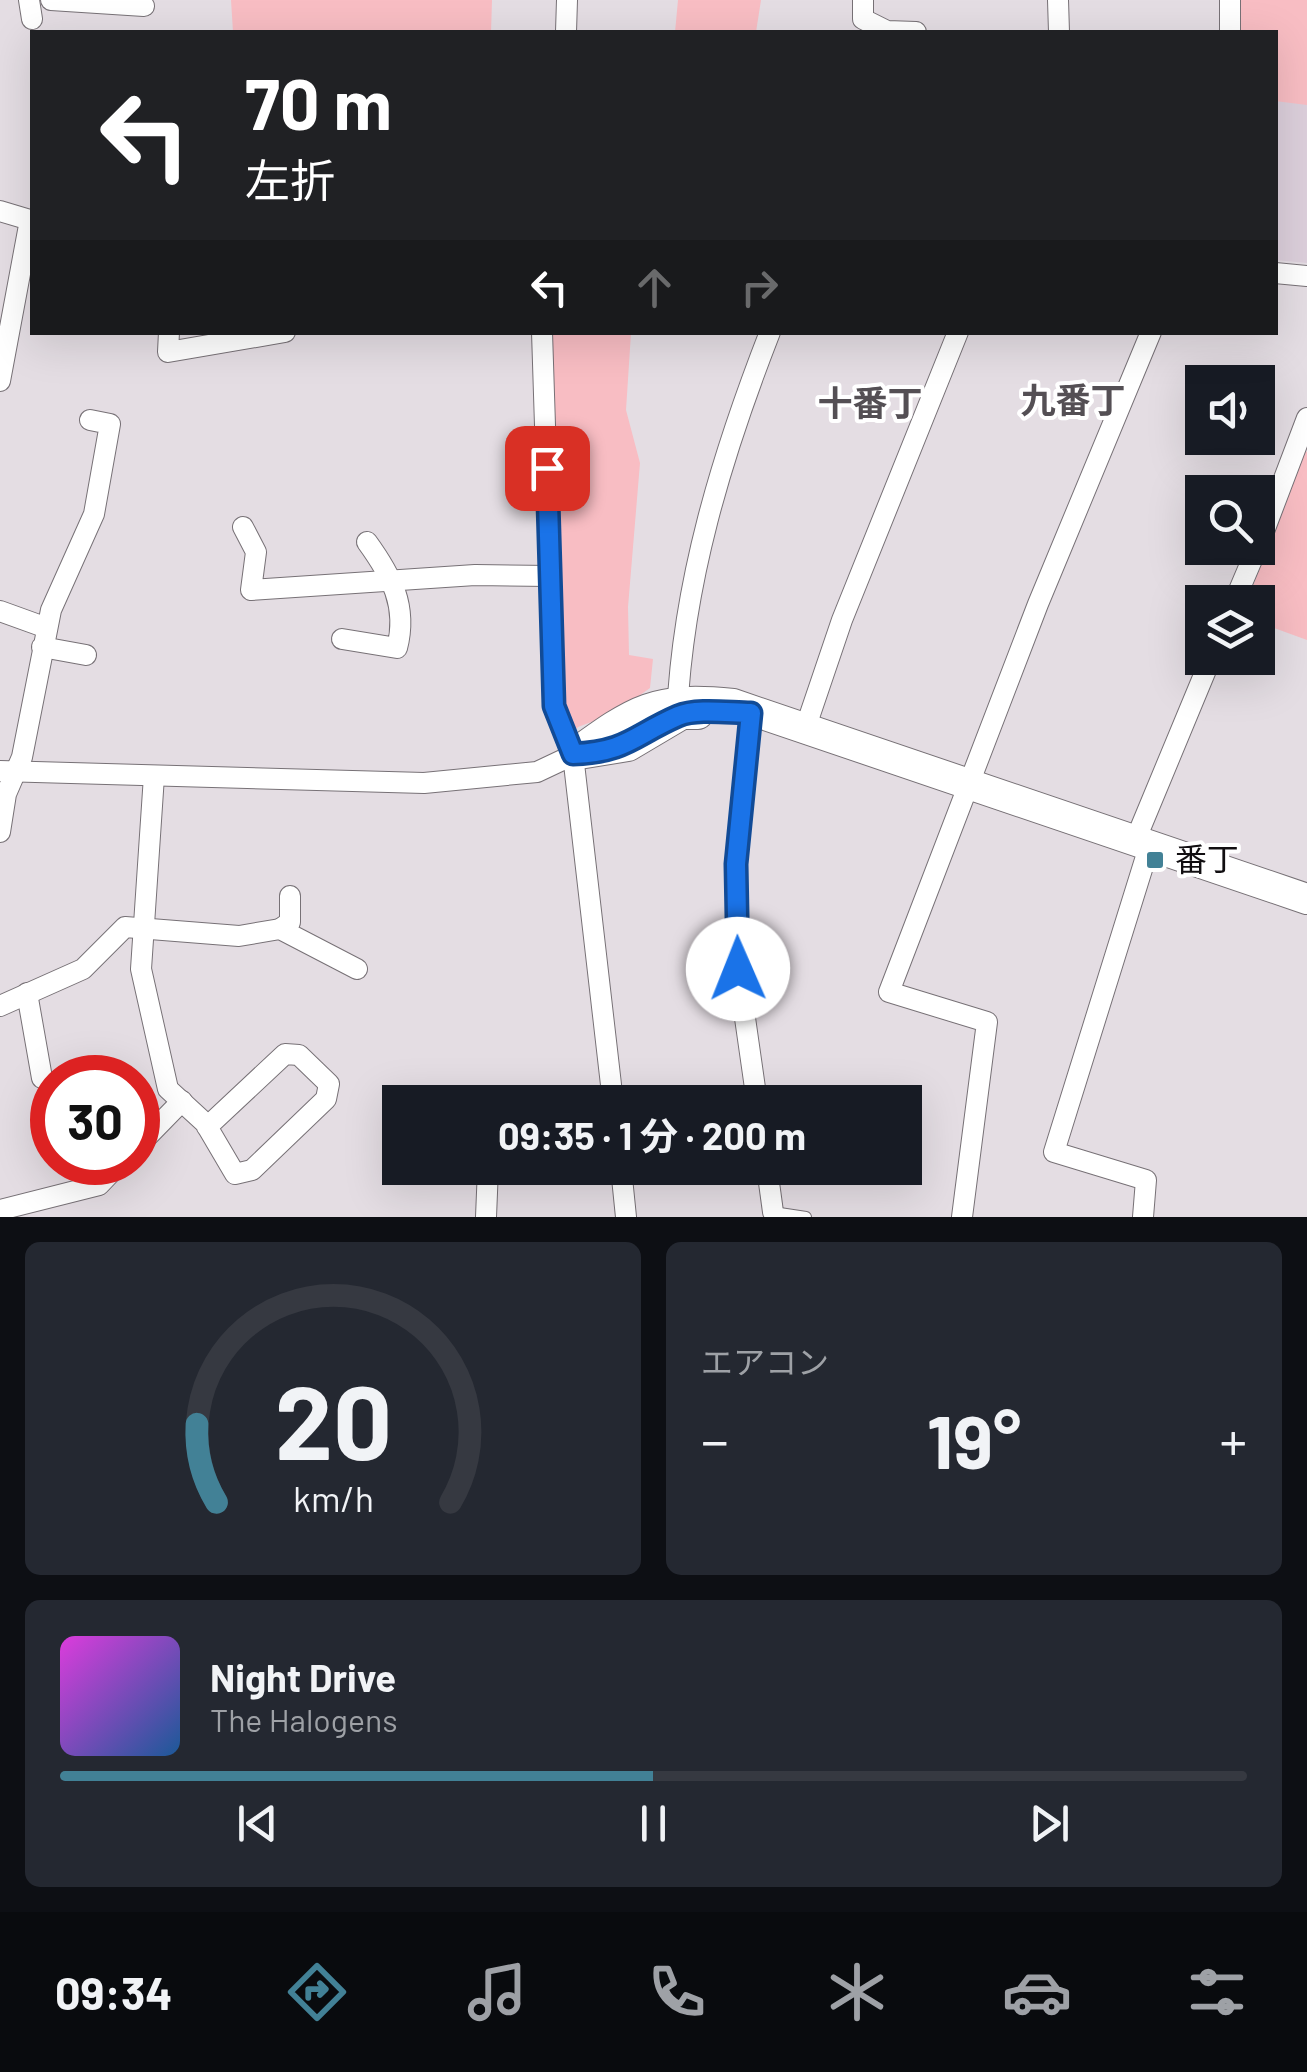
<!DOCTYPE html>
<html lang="ja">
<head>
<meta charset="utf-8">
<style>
	:root { --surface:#171b24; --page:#242831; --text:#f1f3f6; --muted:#9ea1a6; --line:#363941; --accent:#428196 }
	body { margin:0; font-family:Barlow,"Noto Sans JP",sans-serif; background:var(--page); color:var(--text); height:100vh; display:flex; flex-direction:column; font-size:38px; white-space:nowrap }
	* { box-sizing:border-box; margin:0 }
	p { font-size:32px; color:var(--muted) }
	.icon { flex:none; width:55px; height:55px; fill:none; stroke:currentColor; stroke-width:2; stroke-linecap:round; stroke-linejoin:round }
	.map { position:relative; height:1217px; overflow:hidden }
	.sheet { display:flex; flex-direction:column; gap:25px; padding:25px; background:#0d0f14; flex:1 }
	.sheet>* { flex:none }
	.banner { position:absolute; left:30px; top:30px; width:1248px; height:305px; border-radius:0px; box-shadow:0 10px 40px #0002; background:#202124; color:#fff; overflow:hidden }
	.fabs { position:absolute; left:1185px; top:365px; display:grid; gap:20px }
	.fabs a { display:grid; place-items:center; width:90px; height:90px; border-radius:0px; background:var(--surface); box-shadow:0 10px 40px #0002; font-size:50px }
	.speed { position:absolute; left:30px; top:1055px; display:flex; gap:20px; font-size:50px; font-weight:700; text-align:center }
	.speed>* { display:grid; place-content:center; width:130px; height:130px; border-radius:50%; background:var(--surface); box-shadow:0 10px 40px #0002; line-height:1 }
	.speed .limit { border:15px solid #d22; background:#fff; color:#111 }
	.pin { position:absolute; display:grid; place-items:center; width:85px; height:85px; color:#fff; margin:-42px; border-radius:20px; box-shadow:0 5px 15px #0006 }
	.me { position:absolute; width:110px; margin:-55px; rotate:359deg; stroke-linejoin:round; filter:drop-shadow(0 0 8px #0008) }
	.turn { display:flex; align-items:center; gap:35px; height:210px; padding:0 50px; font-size:45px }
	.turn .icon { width:130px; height:130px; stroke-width:2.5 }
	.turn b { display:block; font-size:70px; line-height:85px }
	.lanes { display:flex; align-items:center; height:95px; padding:0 50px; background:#0003; justify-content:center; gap:50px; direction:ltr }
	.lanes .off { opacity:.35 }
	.big { font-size:75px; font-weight:700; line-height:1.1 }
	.sheet .card { flex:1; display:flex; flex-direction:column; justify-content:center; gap:15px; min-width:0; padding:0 35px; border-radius:15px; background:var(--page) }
	.sheet .dial { align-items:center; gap:0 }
	.dial svg { height:260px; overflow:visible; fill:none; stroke:var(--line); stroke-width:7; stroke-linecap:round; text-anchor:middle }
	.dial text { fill:var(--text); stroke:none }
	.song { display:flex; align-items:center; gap:30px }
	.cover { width:120px; height:120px; border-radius:15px; background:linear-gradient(135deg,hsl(300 70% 55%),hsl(210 70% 35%)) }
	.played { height:10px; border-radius:5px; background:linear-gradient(90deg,var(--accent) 50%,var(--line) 50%) }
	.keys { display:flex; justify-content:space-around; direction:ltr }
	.heat { display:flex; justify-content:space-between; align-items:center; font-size:55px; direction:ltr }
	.sheet .tiles { flex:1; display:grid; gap:25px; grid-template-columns:1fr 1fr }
	.card:last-child { grid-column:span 2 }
	.trip { position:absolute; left:382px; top:1085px; width:540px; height:100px; border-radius:0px; background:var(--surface); box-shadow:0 10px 40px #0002; font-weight:700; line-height:100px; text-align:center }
	.tab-bar { display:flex; height:160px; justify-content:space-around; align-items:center; background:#090b0e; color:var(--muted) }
	.tab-bar .icon { width:70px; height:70px }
	.tab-bar .active { color:var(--accent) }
	.tab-bar b { font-size:45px; color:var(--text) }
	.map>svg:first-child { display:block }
</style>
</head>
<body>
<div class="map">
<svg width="1307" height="1217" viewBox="0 0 1307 1217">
	<rect width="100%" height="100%" fill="#e4dde3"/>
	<path fill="#dccfdb" d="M 1307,0 L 1307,263 L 1275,260 L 1275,32 Z"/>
	<g fill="#f8bdc3">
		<path d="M 231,0 L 492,0 L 491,32 L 233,32 Z"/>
		<path d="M 678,0 L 761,0 L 756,32 L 675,32 Z"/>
		<path d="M 1237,0 L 1307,0 L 1307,105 L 1275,101 L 1275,32 L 1237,32 Z"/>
		<path d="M 547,333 L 631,333 L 626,410 L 640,463 L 628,607 L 629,655 L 653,659 L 650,688 L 615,713 L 578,727 L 567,739 L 557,709 Z"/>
		<path d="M 1304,450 L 1307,452 L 1307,640 L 1258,622 L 1258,602 L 1247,602 Z"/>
	</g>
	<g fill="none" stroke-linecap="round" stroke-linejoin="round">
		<defs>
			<path id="lane" d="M 773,1212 L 806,1217"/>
			<g id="street">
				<path d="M 29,0 L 32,19"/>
				<path d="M 51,0 L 144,6"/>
				<path d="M 863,0 L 863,19 L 887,31 L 916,32"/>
				<path d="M 1058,0 L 1059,32"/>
				<path d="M 566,32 L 567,0"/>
				<path d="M 1230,32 L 1230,0"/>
				<path d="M 0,211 L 30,220 L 0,381"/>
				<path d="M 1275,273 L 1307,276"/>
				<path d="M 169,332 L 168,352 L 285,332"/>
				<path d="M 542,332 L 554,706 L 573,755 L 613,1102"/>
				<path d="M 243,527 L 256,552 L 251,590 L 475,575 L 550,576"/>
				<path d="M 1258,547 L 1307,418"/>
				<path d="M 1234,602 L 1257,548"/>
				<path d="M 0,611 L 47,628"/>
				<path d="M 342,639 L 397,648 C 408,606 391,575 367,542"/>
				<path d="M 42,647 L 86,655"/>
				<path d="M 751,713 L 736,864 L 738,969 L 757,1102"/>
				<path d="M 677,715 C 683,582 722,455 770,332"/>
				<path d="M 804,732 L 842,620 L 958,332"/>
				<path d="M 0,771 L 424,783 L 537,772 L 573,755"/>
				<path d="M 154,776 L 141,969 L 168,1089 L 205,1123 L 235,1174 L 252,1170 L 326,1099 L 329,1084 L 299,1055 L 285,1054 L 207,1127"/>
				<path d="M 0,832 L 6,794 L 22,757 L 51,610 L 94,514 L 110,424 L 90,420"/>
				<path d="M 1135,841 L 1211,658"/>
				<path d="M 280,929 L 290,922 L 290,896"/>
				<path d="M 27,993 L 42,1078"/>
				<path d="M 0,1006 L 83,969 L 125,927 L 239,936 L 280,929 L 357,969"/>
				<path d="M 138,1146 L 182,1101"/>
				<path d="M 621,1168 L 626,1217"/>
				<path d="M 767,1168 L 773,1212"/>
				<path d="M 0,1210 L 99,1185 L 121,1162"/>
				<path d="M 486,1217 L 488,1168"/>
				<path d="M 962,1217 L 987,1022 L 889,992 L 1038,604 L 1151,332"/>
				<path d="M 1143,1217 L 1146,1180 L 1054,1152 L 1149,847"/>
			</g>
			<g id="secondary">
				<path d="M 579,754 L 628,746 L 682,714 L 698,714"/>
				<path d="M 573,755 C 636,709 655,696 733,704 L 1307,899"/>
			</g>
		</defs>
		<use href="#lane" stroke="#777176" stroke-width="12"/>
		<use href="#street" stroke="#777176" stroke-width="22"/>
		<use href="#secondary" stroke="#777176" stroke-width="32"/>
		<use href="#lane" stroke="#fff" stroke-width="10"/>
		<use href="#street" stroke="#fff" stroke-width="20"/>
		<use href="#secondary" stroke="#fff" stroke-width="30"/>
	</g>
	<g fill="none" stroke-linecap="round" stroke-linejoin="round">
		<defs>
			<path id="route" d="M 547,468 L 554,706 L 573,754 C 627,752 634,735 678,716 C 697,708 730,713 751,713 L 736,864 L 738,969"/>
		</defs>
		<use href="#route" stroke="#114b97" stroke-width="25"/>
		<use href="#route" stroke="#1a73e8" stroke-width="18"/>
	</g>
	<rect fill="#428196" stroke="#fff" stroke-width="4" x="1145" y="850" width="20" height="20" rx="5"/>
	<g text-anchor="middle" stroke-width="8" stroke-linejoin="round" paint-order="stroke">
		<g font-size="32" fill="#110e11" stroke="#fff" text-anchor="start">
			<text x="1175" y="871">番丁</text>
		</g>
		<g font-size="35" font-weight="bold" fill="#544f54" stroke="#fff">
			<text x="1073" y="413">九番丁</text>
			<text x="870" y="416">十番丁</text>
		</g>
	</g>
</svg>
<div class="fabs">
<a><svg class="icon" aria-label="sound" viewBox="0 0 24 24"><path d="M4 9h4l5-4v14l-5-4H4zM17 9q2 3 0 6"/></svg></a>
<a><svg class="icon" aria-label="search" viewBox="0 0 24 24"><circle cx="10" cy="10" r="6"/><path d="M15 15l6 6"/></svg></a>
<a><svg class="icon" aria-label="layers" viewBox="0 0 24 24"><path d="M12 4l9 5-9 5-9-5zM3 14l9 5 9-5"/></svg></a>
</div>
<div class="speed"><div class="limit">30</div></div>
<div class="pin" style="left:547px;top:468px;background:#d93025"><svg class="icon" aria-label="arrive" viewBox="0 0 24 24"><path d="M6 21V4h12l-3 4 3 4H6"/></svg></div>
<svg class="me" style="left:738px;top:969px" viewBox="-20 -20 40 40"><circle r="19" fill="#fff"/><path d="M0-13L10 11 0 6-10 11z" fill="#1a73e8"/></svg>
<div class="trip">09:35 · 1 分 · 200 m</div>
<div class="banner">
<div class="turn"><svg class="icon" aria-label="left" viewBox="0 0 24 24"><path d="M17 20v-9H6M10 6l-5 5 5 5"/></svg><div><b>70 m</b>左折</div></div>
<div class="lanes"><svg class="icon" aria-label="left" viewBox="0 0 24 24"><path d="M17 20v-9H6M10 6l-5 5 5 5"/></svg><svg class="icon off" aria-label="ahead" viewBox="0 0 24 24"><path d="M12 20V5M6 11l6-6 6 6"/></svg><svg class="icon off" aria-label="right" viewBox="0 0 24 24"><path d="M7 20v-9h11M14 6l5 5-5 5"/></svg></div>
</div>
</div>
<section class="sheet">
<div class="tiles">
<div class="card dial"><svg viewBox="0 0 100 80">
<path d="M14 69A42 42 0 1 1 86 69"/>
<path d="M14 69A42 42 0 0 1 8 45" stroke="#428196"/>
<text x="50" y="56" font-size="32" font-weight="700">20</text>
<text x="50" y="72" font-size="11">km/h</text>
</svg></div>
<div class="card"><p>エアコン</p>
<div class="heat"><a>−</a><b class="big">19°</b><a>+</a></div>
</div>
<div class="card">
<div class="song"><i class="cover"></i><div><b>Night Drive</b><p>The Halogens</p></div></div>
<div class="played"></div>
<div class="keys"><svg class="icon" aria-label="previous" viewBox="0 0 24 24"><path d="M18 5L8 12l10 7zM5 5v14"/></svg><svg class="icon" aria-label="pause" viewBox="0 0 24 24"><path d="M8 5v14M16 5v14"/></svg><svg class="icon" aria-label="next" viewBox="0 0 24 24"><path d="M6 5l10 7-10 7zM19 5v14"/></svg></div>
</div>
</div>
</section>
<nav class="tab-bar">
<b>09:34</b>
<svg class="icon active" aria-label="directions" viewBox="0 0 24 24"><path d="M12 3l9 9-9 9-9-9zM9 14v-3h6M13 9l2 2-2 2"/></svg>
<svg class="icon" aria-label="music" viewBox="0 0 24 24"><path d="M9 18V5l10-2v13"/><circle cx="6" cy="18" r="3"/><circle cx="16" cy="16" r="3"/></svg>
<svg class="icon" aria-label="phone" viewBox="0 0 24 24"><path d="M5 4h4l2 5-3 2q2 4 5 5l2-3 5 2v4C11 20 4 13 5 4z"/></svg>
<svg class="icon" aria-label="climate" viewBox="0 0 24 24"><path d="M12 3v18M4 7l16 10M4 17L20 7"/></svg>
<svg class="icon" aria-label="car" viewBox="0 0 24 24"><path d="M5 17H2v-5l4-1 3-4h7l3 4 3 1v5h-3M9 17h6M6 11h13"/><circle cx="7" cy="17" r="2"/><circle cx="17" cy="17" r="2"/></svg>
<svg class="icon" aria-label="filters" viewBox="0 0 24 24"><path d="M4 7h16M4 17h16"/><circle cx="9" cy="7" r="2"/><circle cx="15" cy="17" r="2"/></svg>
</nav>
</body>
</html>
